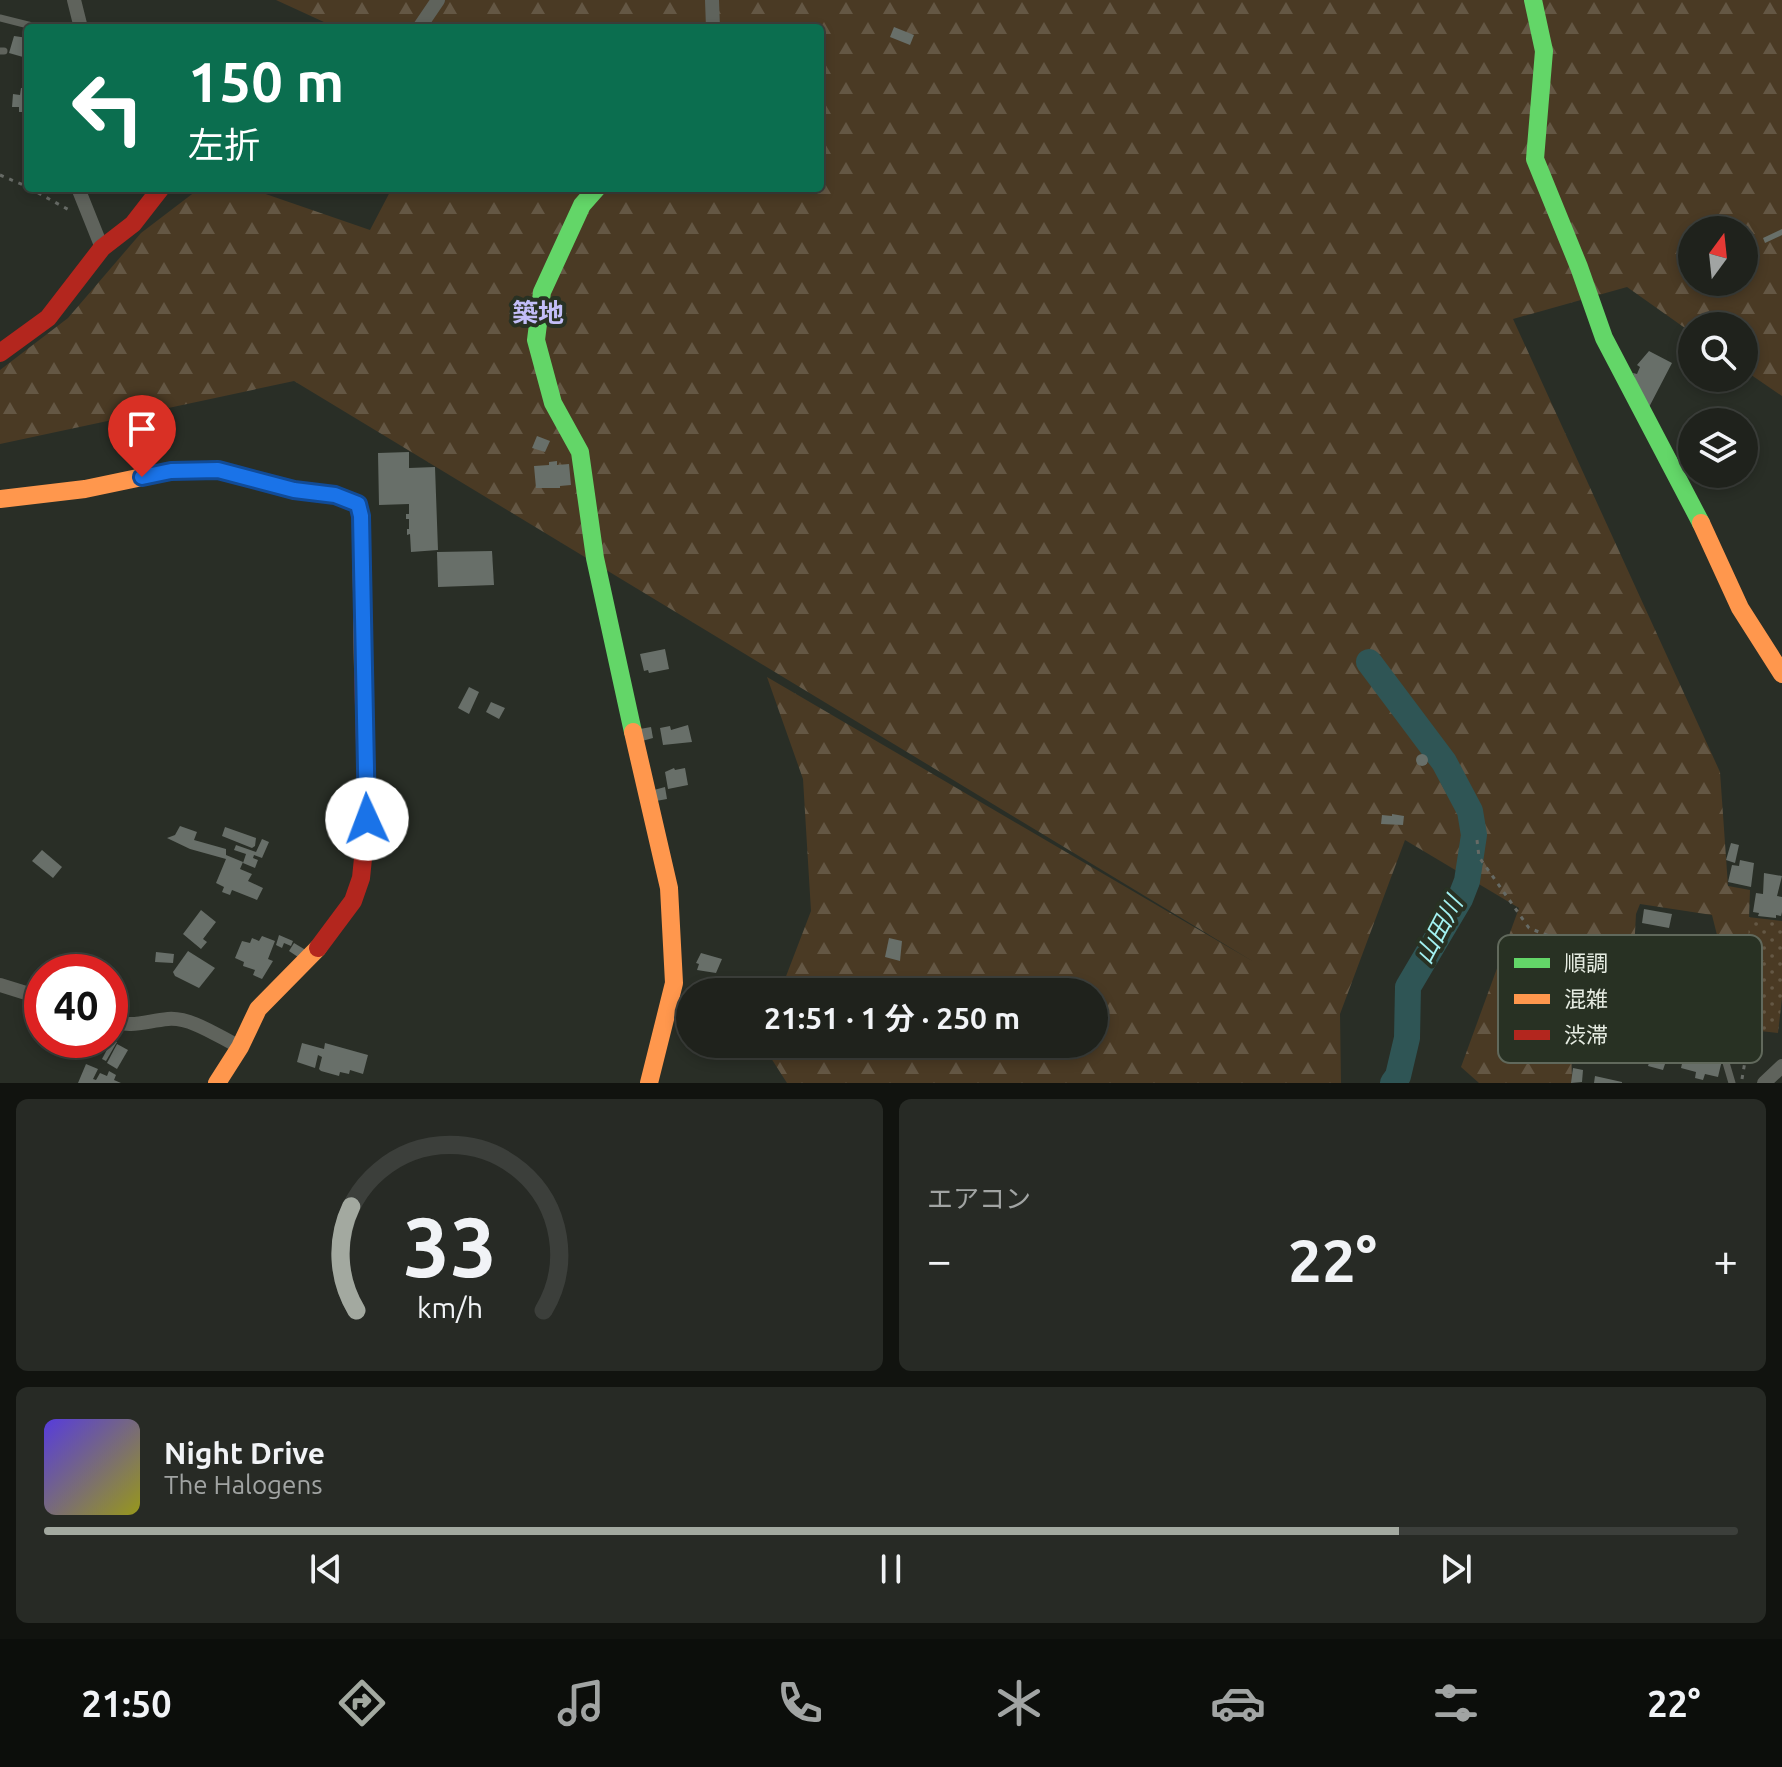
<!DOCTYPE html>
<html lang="ja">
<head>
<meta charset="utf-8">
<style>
	:root { --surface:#1f221c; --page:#272a25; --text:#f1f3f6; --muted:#a1a4a3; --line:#3c3f3b; --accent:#a3a9a0 }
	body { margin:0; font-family:Ubuntu,"Noto Sans JP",sans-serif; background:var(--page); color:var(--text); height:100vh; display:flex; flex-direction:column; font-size:30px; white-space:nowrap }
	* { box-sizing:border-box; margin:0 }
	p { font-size:26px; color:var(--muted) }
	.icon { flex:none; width:44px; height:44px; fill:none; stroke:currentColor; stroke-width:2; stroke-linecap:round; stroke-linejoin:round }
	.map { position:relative; height:1083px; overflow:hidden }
	.details { display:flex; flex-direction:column; gap:16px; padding:16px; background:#11130f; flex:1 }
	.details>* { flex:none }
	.top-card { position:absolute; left:24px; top:24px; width:800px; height:168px; border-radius:8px; box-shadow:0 4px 12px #0003,0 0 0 2px var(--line); background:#0b6e4f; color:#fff; overflow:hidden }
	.needle { width:52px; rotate:15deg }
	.buttons { position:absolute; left:1678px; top:216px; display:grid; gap:16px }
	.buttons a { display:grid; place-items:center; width:80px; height:80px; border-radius:50%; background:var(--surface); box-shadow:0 4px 12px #0003,0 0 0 2px var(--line); font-size:40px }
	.speed { position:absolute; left:24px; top:954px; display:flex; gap:16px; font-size:40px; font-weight:700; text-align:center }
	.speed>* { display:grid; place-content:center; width:104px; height:104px; border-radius:50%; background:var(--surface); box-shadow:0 4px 12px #0003,0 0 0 2px var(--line); line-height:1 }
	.speed .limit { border:12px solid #d22; background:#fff; color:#111 }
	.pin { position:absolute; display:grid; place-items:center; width:68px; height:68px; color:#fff; margin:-82px -34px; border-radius:50% 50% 50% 0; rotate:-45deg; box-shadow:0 0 8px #0007 }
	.pin .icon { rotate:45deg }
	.me { position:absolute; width:88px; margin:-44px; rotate:358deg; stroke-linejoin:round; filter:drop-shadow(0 0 6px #0008) }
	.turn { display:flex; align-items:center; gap:28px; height:168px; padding:0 32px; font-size:36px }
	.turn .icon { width:104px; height:104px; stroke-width:2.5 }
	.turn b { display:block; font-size:56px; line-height:68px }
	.big { font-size:60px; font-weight:700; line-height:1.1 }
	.details .card { flex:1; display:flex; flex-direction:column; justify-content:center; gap:12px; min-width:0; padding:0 28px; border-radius:12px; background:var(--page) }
	.details .dial { align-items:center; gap:0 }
	.dial svg { height:208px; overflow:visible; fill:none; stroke:var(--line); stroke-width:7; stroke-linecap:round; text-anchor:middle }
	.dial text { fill:var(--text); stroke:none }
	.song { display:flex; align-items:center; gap:24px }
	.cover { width:96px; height:96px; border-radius:12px; background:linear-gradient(135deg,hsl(250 70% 55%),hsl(60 70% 35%)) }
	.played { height:8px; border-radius:4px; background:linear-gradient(90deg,var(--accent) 80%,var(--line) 80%) }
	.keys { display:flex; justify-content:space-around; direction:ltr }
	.heat { display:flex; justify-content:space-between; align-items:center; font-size:44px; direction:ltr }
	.details .tiles { flex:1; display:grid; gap:16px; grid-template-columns:1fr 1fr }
	.card:last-child { grid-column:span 2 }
	.trip { position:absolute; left:676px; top:978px; width:432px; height:80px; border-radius:40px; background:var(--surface); box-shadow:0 4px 12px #0003,0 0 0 2px var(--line); font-weight:700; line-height:80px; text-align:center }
	.dock { display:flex; height:128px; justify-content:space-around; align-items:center; background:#0c0e0b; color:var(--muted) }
	.dock .icon { width:56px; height:56px }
	.dock .current { color:var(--accent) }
	.dock b { font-size:36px; color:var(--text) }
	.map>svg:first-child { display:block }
</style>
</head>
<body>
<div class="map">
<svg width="1782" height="1083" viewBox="0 0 1782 1083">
	<defs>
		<pattern id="grass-dots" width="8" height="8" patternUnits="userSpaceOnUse" patternTransform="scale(2)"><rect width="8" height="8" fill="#4a3a24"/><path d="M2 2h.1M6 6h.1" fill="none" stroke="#645744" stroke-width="1.8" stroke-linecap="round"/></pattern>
		<pattern id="forest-firs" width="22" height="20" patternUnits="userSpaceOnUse" patternTransform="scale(2)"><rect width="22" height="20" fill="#4a3a24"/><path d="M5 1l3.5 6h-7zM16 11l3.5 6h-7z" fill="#645744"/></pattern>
	</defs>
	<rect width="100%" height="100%" fill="#292e26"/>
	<path fill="url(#grass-dots)" d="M 1748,917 L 1782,921 L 1782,998 L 1778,1033 L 1725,1027 L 1734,962 L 1748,947 Z"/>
	<path fill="url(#forest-firs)" fill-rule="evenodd" d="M 276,0 L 1782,0 L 1782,396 L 1744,370 L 1744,326 L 1692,326 L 1692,333 L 1627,287 L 1513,319 L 1720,772 L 1728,886 L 1750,890 L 1748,947 L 1734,962 L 1724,963 L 1712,915 L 1640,904 L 1636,914 L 1633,969 L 1579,949 L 1564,1014 L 1571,1040 L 1572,1083 L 1479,1083 L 1461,1067 L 1519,908 L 1405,840 L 1340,1014 L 1341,1083 L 787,1083 L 762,1044 L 1094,1044 L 1094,992 L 780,992 L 811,911 L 803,779 L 767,677 L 1254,962 L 294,381 L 0,444 L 0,370 L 68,318 L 141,233 L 200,188 L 248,188 L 370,230 L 392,188 L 820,188 L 820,28 L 337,28 ZM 1692,230 L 1744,230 L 1744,282 L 1692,282 Z"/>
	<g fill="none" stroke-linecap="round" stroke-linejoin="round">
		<path stroke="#2f5555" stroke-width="26" d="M 1369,662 L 1444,762 L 1470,811 L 1474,835 L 1467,881 L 1460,899 L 1408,987 L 1407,1038 L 1398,1076 L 1393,1083"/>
	</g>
	<g fill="#686f69">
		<path d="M 894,27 L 914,35 L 910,45 L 890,37 Z"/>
		<path d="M 14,36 L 28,38 L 28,64 L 22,63 L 23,57 L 9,53 Z"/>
		<path d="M 21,88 L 28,88 L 28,112 L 19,112 L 19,107 L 12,107 L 13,94 L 20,95 Z"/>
		<path d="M 1782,229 L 1782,235 L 1765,243 L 1763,238 Z"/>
		<path d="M 1649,351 L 1672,363 L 1647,411 L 1633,373 L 1637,374 L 1640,367 L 1637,365 Z"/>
		<path d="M 537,436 L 550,441 L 545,452 L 532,448 Z"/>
		<path d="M 409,452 L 409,468 L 435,467 L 438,550 L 411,552 L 410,534 L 407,535 L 407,529 L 409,529 L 409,519 L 406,519 L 406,514 L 409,514 L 409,504 L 379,505 L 378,453 Z"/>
		<path d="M 557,461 L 557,465 L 569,464 L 571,485 L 560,486 L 560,488 L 536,488 L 534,466 L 549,465 L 549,462 Z"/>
		<path d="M 492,551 L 494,585 L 438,587 L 437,552 Z"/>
		<path d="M 665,649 L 669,669 L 649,673 L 648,670 L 644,671 L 640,654 Z"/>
		<path d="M 469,687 L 479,692 L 469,714 L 458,708 Z"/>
		<path d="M 491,702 L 505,708 L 499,719 L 486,712 Z"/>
		<path d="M 688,725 L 692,742 L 663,745 L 660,728 L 670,726 L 671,730 Z"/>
		<path d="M 651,727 L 653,738 L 642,741 L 640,729 Z"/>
		<circle cx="1422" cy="760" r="6"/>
		<path d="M 674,768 L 675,770 L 685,768 L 688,785 L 668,789 L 665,772 Z"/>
		<path d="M 665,787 L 667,799 L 656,801 L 654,790 Z"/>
		<path d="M 1392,814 L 1404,816 L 1403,825 L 1381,824 L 1382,815 L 1392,816 Z"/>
		<path d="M 180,826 L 197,832 L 194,840 L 226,849 L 226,855 L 243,862 L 240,869 L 252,874 L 248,881 L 263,888 L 257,900 L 232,890 L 230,895 L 222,892 L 224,887 L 216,883 L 226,859 L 190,849 L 167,838 L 175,835 Z"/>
		<path d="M 225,827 L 256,838 L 255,846 L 252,848 L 222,836 Z"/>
		<path d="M 262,839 L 269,842 L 262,858 L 254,855 L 253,858 L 258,860 L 255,868 L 243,863 L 246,854 L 234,850 L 236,845 L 256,852 Z"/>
		<path d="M 1731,843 L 1739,845 L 1735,863 L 1726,860 Z"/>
		<path d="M 42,850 L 62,867 L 53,878 L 32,861 Z"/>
		<path d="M 1740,860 L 1754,863 L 1751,887 L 1728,882 L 1732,865 L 1739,866 Z"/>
		<path d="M 1764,873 L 1782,876 L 1777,896 L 1782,897 L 1782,912 L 1781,916 L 1776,915 L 1776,918 L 1758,916 L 1759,913 L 1753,912 L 1756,893 L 1763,894 Z"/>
		<path d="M 1644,909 L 1672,914 L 1669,928 L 1642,923 Z"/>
		<path d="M 201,910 L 216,922 L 203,939 L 207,942 L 201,949 L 183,934 Z"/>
		<path d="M 279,935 L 293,941 L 291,946 L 284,943 L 282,948 L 276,945 Z"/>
		<path d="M 262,936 L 275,941 L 268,959 L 273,961 L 262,979 L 253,975 L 255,970 L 243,966 L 244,962 L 235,958 L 242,941 L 250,943 L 252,938 L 259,941 Z"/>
		<path d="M 889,938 L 902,941 L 900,961 L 885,957 Z"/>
		<path d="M 294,943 L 309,952 L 298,957 L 289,951 Z"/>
		<path d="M 188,951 L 215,968 L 199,988 L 175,976 L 173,972 Z"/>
		<path d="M 156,952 L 174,954 L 173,963 L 155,962 Z"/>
		<path d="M 701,953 L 722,959 L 716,973 L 697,970 L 699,964 L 696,963 Z"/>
		<path d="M 686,1000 L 690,1001 L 690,1019 L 683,1015 Z"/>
		<path d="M 112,1040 L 117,1042 L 106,1061 L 102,1059 Z"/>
		<path d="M 1687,1042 L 1715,1050 L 1714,1054 L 1723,1056 L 1718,1077 L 1705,1074 L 1703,1080 L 1695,1078 L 1696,1072 L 1681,1068 Z"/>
		<path d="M 302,1043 L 324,1049 L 325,1043 L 368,1055 L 363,1074 L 350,1070 L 349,1074 L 340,1072 L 339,1076 L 321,1071 L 319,1069 L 322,1057 L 318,1055 L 315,1068 L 297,1062 Z"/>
		<path d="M 117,1044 L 128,1050 L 117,1069 L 107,1063 Z"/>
		<path d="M 1625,1046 L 1649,1053 L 1646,1064 L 1622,1057 Z"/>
		<path d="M 1654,1047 L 1665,1050 L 1662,1060 L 1666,1061 L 1663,1070 L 1648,1066 Z"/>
		<path d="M 86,1064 L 98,1069 L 93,1079 L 96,1080 L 100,1073 L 107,1076 L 109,1071 L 116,1075 L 114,1080 L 121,1083 L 78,1083 Z"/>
		<path d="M 1573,1068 L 1583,1070 L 1582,1082 L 1571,1083 Z"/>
		<path d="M 1595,1076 L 1622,1082 L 1622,1083 L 1594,1083 Z"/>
	</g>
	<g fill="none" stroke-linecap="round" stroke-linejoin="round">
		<g stroke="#666a65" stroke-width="3" stroke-dasharray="4 6" stroke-linecap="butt">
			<path d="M 0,175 L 28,187"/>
			<path d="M 29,188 L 71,211"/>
			<path d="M 1477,840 L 1479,857 L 1529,928 L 1626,967"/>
			<path d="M 1742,1079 L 1762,960"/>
		</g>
		<g stroke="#5f635c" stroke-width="7">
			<path d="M 0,18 L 40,28"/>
			<path d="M 0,51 L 4,51"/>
			<path d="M 1641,940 L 1637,971 L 1711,1020 L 1717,1032 L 1732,1083"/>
		</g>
		<g stroke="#5f635c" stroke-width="14">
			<path d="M 74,0 L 81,28"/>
			<path d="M 712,0 L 713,28"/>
			<path d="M 419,28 L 438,0"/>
			<path d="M 78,188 L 102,248"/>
			<path d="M 0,985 L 42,998"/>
			<path d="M 110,1021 C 132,1028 146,1021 168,1019 C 192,1017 219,1037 240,1047"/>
			<path d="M 1764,1083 L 1782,1066"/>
		</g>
		<g stroke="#63d668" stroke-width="18">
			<path d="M 1533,0 L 1544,51 L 1535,159 L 1579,267 L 1604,338 L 1701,523"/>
			<path d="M 597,188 L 582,205 L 542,292 L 536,340 L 553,403 L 580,452 L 595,558 L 633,732"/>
		</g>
		<g stroke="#ff974d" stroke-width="18">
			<path d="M 0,499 L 85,489 L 171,471 L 218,470 L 294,490 L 335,495 L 358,504 L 361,516 L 363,669"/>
			<path d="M 1701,523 L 1740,608 L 1782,674"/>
			<path d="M 633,732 L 669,888 L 674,983 L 649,1083"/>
			<path d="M 217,1083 L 240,1047 L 258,1009 L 318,948"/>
		</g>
		<g stroke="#b3261e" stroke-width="18">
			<path d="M 0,353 L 48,318 L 102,248 L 133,224 L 161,188"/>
			<path d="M 318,948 L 353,901 L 361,878 L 367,819 L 363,669"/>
		</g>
	</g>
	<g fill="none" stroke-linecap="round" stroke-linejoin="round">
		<defs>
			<path id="route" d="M 142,477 L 171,471 L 218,470 L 294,490 L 335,495 L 358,504 L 361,516 L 367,819"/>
		</defs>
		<use href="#route" stroke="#114b97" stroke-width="20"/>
		<use href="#route" stroke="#1a73e8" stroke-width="14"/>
	</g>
	<g text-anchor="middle" stroke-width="8" stroke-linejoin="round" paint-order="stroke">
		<g font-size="24" font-style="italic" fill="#a3f2f2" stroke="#283123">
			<text transform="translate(1439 930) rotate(-62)" y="8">山田川</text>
		</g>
		<g font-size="26" font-weight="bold" fill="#c3bef8" stroke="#283123">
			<text x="538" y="322">築地</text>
		</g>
	</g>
	<rect x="1498" y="935" width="264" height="128" rx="12" fill="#283123" stroke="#61695c" stroke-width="2"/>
	<rect x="1514" y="958" width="36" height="10" fill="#63d668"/>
	<rect x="1514" y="994" width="36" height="10" fill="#ff974d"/>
	<rect x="1514" y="1030" width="36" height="10" fill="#b3261e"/>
	<g font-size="22" fill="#e5ebe1">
		<text x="1564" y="971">順調</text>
		<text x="1564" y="1007">混雑</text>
		<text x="1564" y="1043">渋滞</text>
	</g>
</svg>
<div class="buttons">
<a><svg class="needle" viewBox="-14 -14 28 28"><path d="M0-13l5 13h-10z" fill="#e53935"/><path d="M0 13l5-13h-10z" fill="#a1a4a3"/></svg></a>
<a><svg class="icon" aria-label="search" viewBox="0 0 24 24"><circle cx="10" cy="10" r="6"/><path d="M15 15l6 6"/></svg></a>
<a><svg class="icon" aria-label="layers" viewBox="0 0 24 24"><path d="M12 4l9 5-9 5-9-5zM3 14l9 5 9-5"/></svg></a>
</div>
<div class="speed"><div class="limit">40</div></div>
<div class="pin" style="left:142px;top:477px;background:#d93025"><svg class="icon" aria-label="arrive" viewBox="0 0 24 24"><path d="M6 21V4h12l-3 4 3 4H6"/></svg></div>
<svg class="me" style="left:367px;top:819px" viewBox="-20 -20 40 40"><circle r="19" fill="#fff"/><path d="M0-13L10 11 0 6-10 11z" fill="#1a73e8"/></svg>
<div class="trip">21:51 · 1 分 · 250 m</div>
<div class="top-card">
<div class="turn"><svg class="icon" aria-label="left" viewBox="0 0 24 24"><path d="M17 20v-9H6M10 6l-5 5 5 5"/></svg><div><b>150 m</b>左折</div></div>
</div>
</div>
<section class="details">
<div class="tiles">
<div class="card dial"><svg viewBox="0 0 100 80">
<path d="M14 69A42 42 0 1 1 86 69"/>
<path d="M14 69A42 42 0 0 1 12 29" stroke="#a3a9a0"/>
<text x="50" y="56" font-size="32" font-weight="700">33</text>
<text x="50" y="72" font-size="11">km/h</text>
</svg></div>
<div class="card"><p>エアコン</p>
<div class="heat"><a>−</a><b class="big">22°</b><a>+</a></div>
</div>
<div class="card">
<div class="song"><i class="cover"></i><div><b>Night Drive</b><p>The Halogens</p></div></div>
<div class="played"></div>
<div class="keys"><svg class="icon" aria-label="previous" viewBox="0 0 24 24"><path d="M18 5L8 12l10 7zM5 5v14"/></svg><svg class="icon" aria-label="pause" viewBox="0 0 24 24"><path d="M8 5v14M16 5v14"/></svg><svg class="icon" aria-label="next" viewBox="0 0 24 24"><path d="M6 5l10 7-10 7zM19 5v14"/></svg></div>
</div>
</div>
</section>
<nav class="dock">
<b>21:50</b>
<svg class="icon current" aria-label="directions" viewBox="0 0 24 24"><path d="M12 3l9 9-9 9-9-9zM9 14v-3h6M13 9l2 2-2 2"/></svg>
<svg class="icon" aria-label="music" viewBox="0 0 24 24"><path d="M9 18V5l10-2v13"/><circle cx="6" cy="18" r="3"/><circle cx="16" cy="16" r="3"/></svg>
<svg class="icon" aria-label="phone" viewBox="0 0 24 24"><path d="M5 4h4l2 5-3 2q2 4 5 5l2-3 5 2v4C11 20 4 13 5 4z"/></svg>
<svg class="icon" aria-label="climate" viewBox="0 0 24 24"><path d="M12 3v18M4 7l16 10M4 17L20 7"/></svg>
<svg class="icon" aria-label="car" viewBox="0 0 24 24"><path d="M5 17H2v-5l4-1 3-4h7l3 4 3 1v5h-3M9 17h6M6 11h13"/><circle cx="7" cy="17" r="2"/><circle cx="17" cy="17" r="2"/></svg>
<svg class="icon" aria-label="filters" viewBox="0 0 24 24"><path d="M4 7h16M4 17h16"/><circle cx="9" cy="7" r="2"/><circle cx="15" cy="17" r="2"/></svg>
<b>22°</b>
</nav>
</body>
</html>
